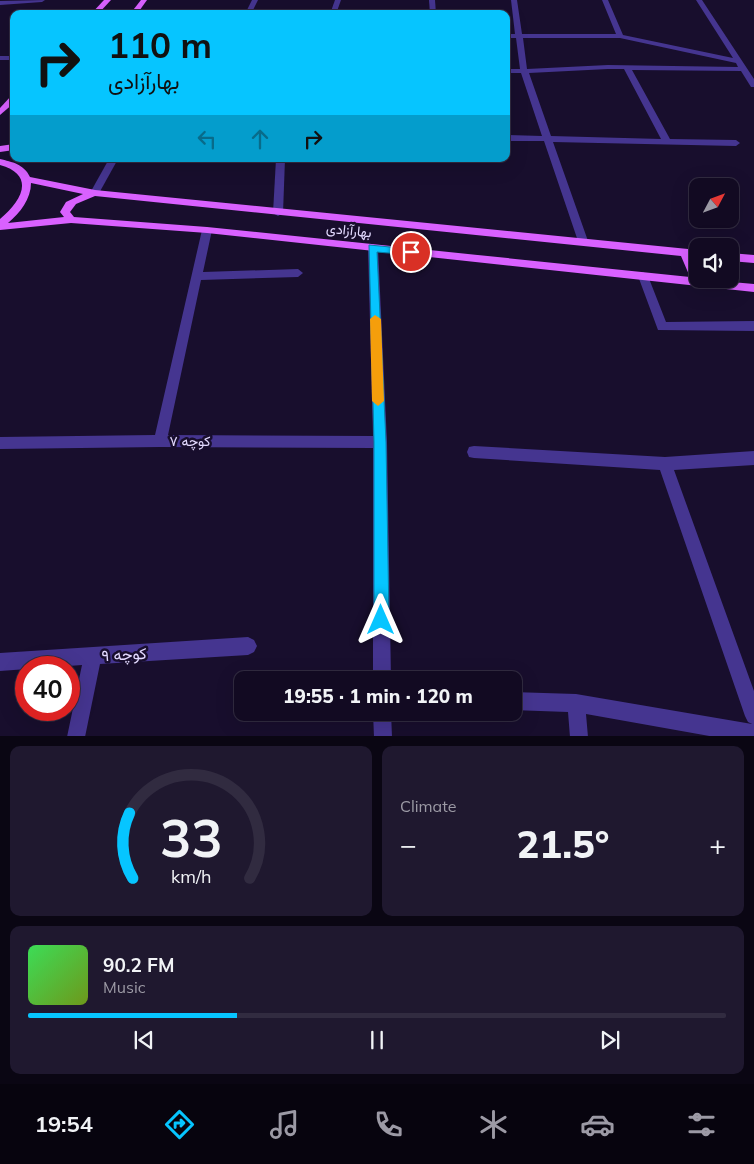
<!DOCTYPE html>
<html lang="en">
<head>
<meta charset="utf-8">
<style>
	:root { --surface:#120a22; --page:#1f182f; --text:#f1f3f6; --muted:#9c9aa5; --line:#312b40; --accent:#06c5ff }
	body { margin:0; font-family:Mulish,Vazirmatn,sans-serif; background:var(--page); color:var(--text); height:100vh; display:flex; flex-direction:column; font-size:19px; white-space:nowrap }
	* { box-sizing:border-box; margin:0 }
	p { font-size:16px; color:var(--muted) }
	.icon { flex:none; width:28px; height:28px; fill:none; stroke:currentColor; stroke-width:2; stroke-linecap:round; stroke-linejoin:round }
	.map { position:relative; height:736px; overflow:hidden }
	.drawer { display:flex; flex-direction:column; gap:10px; padding:10px; background:#0a0613; flex:1 }
	.drawer>* { flex:none }
	.guide { position:absolute; left:10px; top:10px; width:500px; height:152px; border-radius:10px; box-shadow:0 5px 20px #0002,0 0 0 1px var(--line); background:#06c5ff; color:#111; overflow:hidden }
	.needle { width:32px; rotate:49deg }
	.buttons { position:absolute; left:689px; top:178px; display:grid; gap:10px }
	.buttons a { display:grid; place-items:center; width:50px; height:50px; border-radius:10px; background:var(--surface); box-shadow:0 5px 20px #0002,0 0 0 1px var(--line); font-size:25px }
	.speed { position:absolute; left:15px; top:656px; display:flex; gap:10px; font-size:25px; font-weight:700; text-align:center }
	.speed>* { display:grid; place-content:center; width:65px; height:65px; border-radius:50%; background:var(--surface); box-shadow:0 5px 20px #0002,0 0 0 1px var(--line); line-height:1 }
	.speed .limit { border:8px solid #d22; background:#fff; color:#111 }
	.pin { position:absolute; display:grid; place-items:center; width:42px; height:42px; color:#fff; margin:-21px; border:2px solid #fff; border-radius:50%; box-shadow:0 1px 5px #0007 }
	.me { position:absolute; width:55px; margin:-28px; rotate:0deg; stroke-linejoin:round; filter:drop-shadow(0 0 4px #0008) }
	.turn { display:flex; align-items:center; gap:18px; height:105px; padding:0 15px; font-size:22px }
	.turn .icon { width:65px; height:65px; stroke-width:2.5 }
	.turn b { display:block; font-size:35px; line-height:42px }
	.lanes { display:flex; align-items:center; height:48px; padding:0 15px; background:#0003; justify-content:center; gap:25px; direction:ltr }
	.lanes .off { opacity:.35 }
	.big { font-size:38px; font-weight:800; line-height:1.1 }
	.drawer .widget { flex:1; display:flex; flex-direction:column; justify-content:center; gap:8px; min-width:0; padding:0 18px; border-radius:10px; background:var(--page) }
	.drawer .dial { align-items:center; gap:0 }
	.dial svg { height:130px; overflow:visible; fill:none; stroke:var(--line); stroke-width:7; stroke-linecap:round; text-anchor:middle }
	.dial text { fill:var(--text); stroke:none }
	.song { display:flex; align-items:center; gap:15px }
	.cover { width:60px; height:60px; border-radius:8px; background:linear-gradient(135deg,hsl(130 70% 55%),hsl(80 70% 35%)) }
	.played { height:5px; border-radius:2px; background:linear-gradient(90deg,var(--accent) 30%,var(--line) 30%) }
	.keys { display:flex; justify-content:space-around; direction:ltr }
	.heat { display:flex; justify-content:space-between; align-items:center; font-size:28px; direction:ltr }
	.drawer .tiles { flex:1; display:grid; gap:10px; grid-template-columns:1fr 1fr }
	.widget:last-child { grid-column:span 2 }
	.trip { position:absolute; left:234px; top:671px; width:288px; height:50px; border-radius:10px; background:var(--surface); box-shadow:0 5px 20px #0002,0 0 0 1px var(--line); font-weight:800; line-height:50px; text-align:center }
	.dock { display:flex; height:80px; justify-content:space-around; align-items:center; background:#07040e; color:var(--muted) }
	.dock .icon { width:35px; height:35px }
	.dock .active { color:var(--accent) }
	.dock b { font-size:22px; color:var(--text) }
	.map>svg:first-child { display:block }
</style>
</head>
<body>
<div class="map">
<svg width="754" height="737" viewBox="0 0 754 737">
	<rect width="100%" height="100%" fill="#180e2d"/>
	<g fill="none" stroke-linecap="round" stroke-linejoin="round">
		<g fill="#453590" fill-rule="evenodd">
			<path d="M 45,0 L 42,2 L 0,5 L 0,1 Z"/>
			<path d="M 252,0 L 258,0 L 251,14 L 245,14 Z"/>
			<path d="M 335,0 L 341,0 L 336,14 L 330,14 Z"/>
			<path d="M 429,0 L 435,0 L 436,14 L 430,14 Z"/>
			<path d="M 511,0 L 517,0 L 522,34 L 616,34 L 602,0 L 608,0 L 623,35 L 733,58 L 696,0 L 702,0 L 754,79 L 754,87 L 751,87 L 741,71 L 632,70 L 670,139 L 736,140 L 740,143 L 736,146 L 553,142 L 588,241 L 583,245 L 579,244 L 544,141 L 506,141 L 506,135 L 542,136 L 521,73 L 506,73 L 506,69 L 520,69 L 516,38 L 506,38 L 506,34 L 515,34 ZM 523,38 L 620,38 L 736,63 L 738,67 L 608,65 L 527,69 ZM 608,69 L 624,69 L 661,139 L 551,136 L 529,73 Z"/>
			<rect x="0" y="56" width="14" height="4"/>
			<path d="M 109,159 L 118,159 L 98,195 L 92,195 L 90,193 Z"/>
			<path d="M 276,159 L 285,159 L 283,213 L 278,216 L 273,213 Z"/>
			<path d="M 207,227 L 212,230 L 203,272 L 298,269 L 303,273 L 298,277 L 201,280 L 168,435 L 373,436 L 368,248 L 373,244 L 378,248 L 387,442 L 391,680 L 373,680 L 373,448 L 160,447 L 0,449 L 0,437 L 155,435 L 202,230 Z"/>
			<path d="M 643,272 L 648,276 L 666,322 L 754,321 L 754,331 L 658,330 L 638,276 Z"/>
			<path d="M 474,446 L 665,457 L 754,451 L 754,465 L 674,470 L 754,691 L 754,737 L 715,737 L 586,714 L 588,737 L 570,737 L 568,712 L 512,710 L 512,692 L 576,694 L 752,724 L 748,722 L 745,716 L 660,470 L 474,458 L 469,457 L 467,452 L 469,447 Z"/>
			<path d="M 248,637 L 254,640 L 257,646 L 254,652 L 248,655 L 100,664 L 85,737 L 67,737 L 82,665 L 0,671 L 0,653 Z"/>
			<path d="M 373,712 L 391,712 L 392,737 L 374,737 Z"/>
		</g>
		<g fill="#d961ff" fill-rule="evenodd">
			<path d="M 104,0 L 111,0 L 98,14 L 91,14 Z"/>
			<path d="M 141,0 L 147,0 L 137,14 L 130,14 Z"/>
			<path d="M 11,96 L 14,96 L 14,103 L 0,115 L 0,108 Z"/>
			<path d="M 14,144 L 14,150 L 0,152 L 0,146 Z"/>
			<path d="M 0,159 C 12,162 24,164 30,177 L 95,190 L 698,250 L 698,258 L 692,257 L 698,269 L 698,279 L 754,284 L 754,292 L 207,233 L 71,223 L 0,230 L 0,219 C 22,201 36,175 0,165 ZM 31,183 L 83,194 L 66,202 L 60,212 L 64,217 L 8,223 C 20,213 31,199 31,183 ZM 95,196 L 681,256 L 690,277 L 207,227 L 74,217 L 70,212 L 76,204 Z"/>
			<path d="M 730,253 L 754,255 L 754,263 L 730,261 Z"/>
		</g>
	</g>
	<path fill="#06c5ff" stroke="#0480a6" d="M 369,245 L 411,249 L 416,252 L 411,255 L 377,252 L 386,442 L 389,620 L 386,626 L 381,628 L 376,626 L 374,620 L 374,442 Z"/>
	<path fill="#f59e0b" d="M 375,315 L 381,319 L 384,401 L 378,406 L 372,401 L 370,319 Z"/>
	<g text-anchor="middle" stroke-width="5" stroke-linejoin="round" paint-order="stroke">
		<g font-size="14" fill="#e3daff" stroke="#180e2d">
			<text transform="translate(349 230) rotate(6)" y="5">بهارآزادی</text>
			<text x="190" y="446">کوچه ۷</text>
		</g>
		<g font-size="16" fill="#e3daff" stroke="#180e2d">
			<text transform="translate(124 654) rotate(-3)" y="6">کوچه ۹</text>
		</g>
	</g>
</svg>
<div class="buttons">
<a><svg class="needle" viewBox="-14 -14 28 28"><path d="M0-13l5 13h-10z" fill="#e53935"/><path d="M0 13l5-13h-10z" fill="#9c9aa5"/></svg></a>
<a><svg class="icon" aria-label="sound" viewBox="0 0 24 24"><path d="M4 9h4l5-4v14l-5-4H4zM17 9q2 3 0 6"/></svg></a>
</div>
<div class="speed"><div class="limit">40</div></div>
<div class="pin" style="left:411px;top:252px;background:#d93025"><svg class="icon" aria-label="arrive" viewBox="0 0 24 24"><path d="M6 21V4h12l-3 4 3 4H6"/></svg></div>
<svg class="me" style="left:381px;top:620px" viewBox="-20 -20 40 40"><path d="M0-17L14 15 0 8-14 15z" fill="#06c5ff" stroke="#fff" stroke-width="4"/></svg>
<div class="trip">19:55 · 1 min · 120 m</div>
<div class="guide">
<div class="turn"><svg class="icon" aria-label="right" viewBox="0 0 24 24"><path d="M7 20v-9h11M14 6l5 5-5 5"/></svg><div><b>110 m</b>بهارآزادی</div></div>
<div class="lanes"><svg class="icon off" aria-label="left" viewBox="0 0 24 24"><path d="M17 20v-9H6M10 6l-5 5 5 5"/></svg><svg class="icon off" aria-label="ahead" viewBox="0 0 24 24"><path d="M12 20V5M6 11l6-6 6 6"/></svg><svg class="icon" aria-label="right" viewBox="0 0 24 24"><path d="M7 20v-9h11M14 6l5 5-5 5"/></svg></div>
</div>
</div>
<section class="drawer">
<div class="tiles">
<div class="widget dial"><svg viewBox="0 0 100 80">
<path d="M14 69A42 42 0 1 1 86 69"/>
<path d="M14 69A42 42 0 0 1 12 29" stroke="#06c5ff"/>
<text x="50" y="56" font-size="32" font-weight="700">33</text>
<text x="50" y="72" font-size="11">km/h</text>
</svg></div>
<div class="widget"><p>Climate</p>
<div class="heat"><a>−</a><b class="big">21.5°</b><a>+</a></div>
</div>
<div class="widget">
<div class="song"><i class="cover"></i><div><b>90.2 FM</b><p>Music</p></div></div>
<div class="played"></div>
<div class="keys"><svg class="icon" aria-label="previous" viewBox="0 0 24 24"><path d="M18 5L8 12l10 7zM5 5v14"/></svg><svg class="icon" aria-label="pause" viewBox="0 0 24 24"><path d="M8 5v14M16 5v14"/></svg><svg class="icon" aria-label="next" viewBox="0 0 24 24"><path d="M6 5l10 7-10 7zM19 5v14"/></svg></div>
</div>
</div>
</section>
<nav class="dock">
<b>19:54</b>
<svg class="icon active" aria-label="directions" viewBox="0 0 24 24"><path d="M12 3l9 9-9 9-9-9zM9 14v-3h6M13 9l2 2-2 2"/></svg>
<svg class="icon" aria-label="music" viewBox="0 0 24 24"><path d="M9 18V5l10-2v13"/><circle cx="6" cy="18" r="3"/><circle cx="16" cy="16" r="3"/></svg>
<svg class="icon" aria-label="phone" viewBox="0 0 24 24"><path d="M5 4h4l2 5-3 2q2 4 5 5l2-3 5 2v4C11 20 4 13 5 4z"/></svg>
<svg class="icon" aria-label="climate" viewBox="0 0 24 24"><path d="M12 3v18M4 7l16 10M4 17L20 7"/></svg>
<svg class="icon" aria-label="car" viewBox="0 0 24 24"><path d="M5 17H2v-5l4-1 3-4h7l3 4 3 1v5h-3M9 17h6M6 11h13"/><circle cx="7" cy="17" r="2"/><circle cx="17" cy="17" r="2"/></svg>
<svg class="icon" aria-label="filters" viewBox="0 0 24 24"><path d="M4 7h16M4 17h16"/><circle cx="9" cy="7" r="2"/><circle cx="15" cy="17" r="2"/></svg>
</nav>
</body>
</html>
